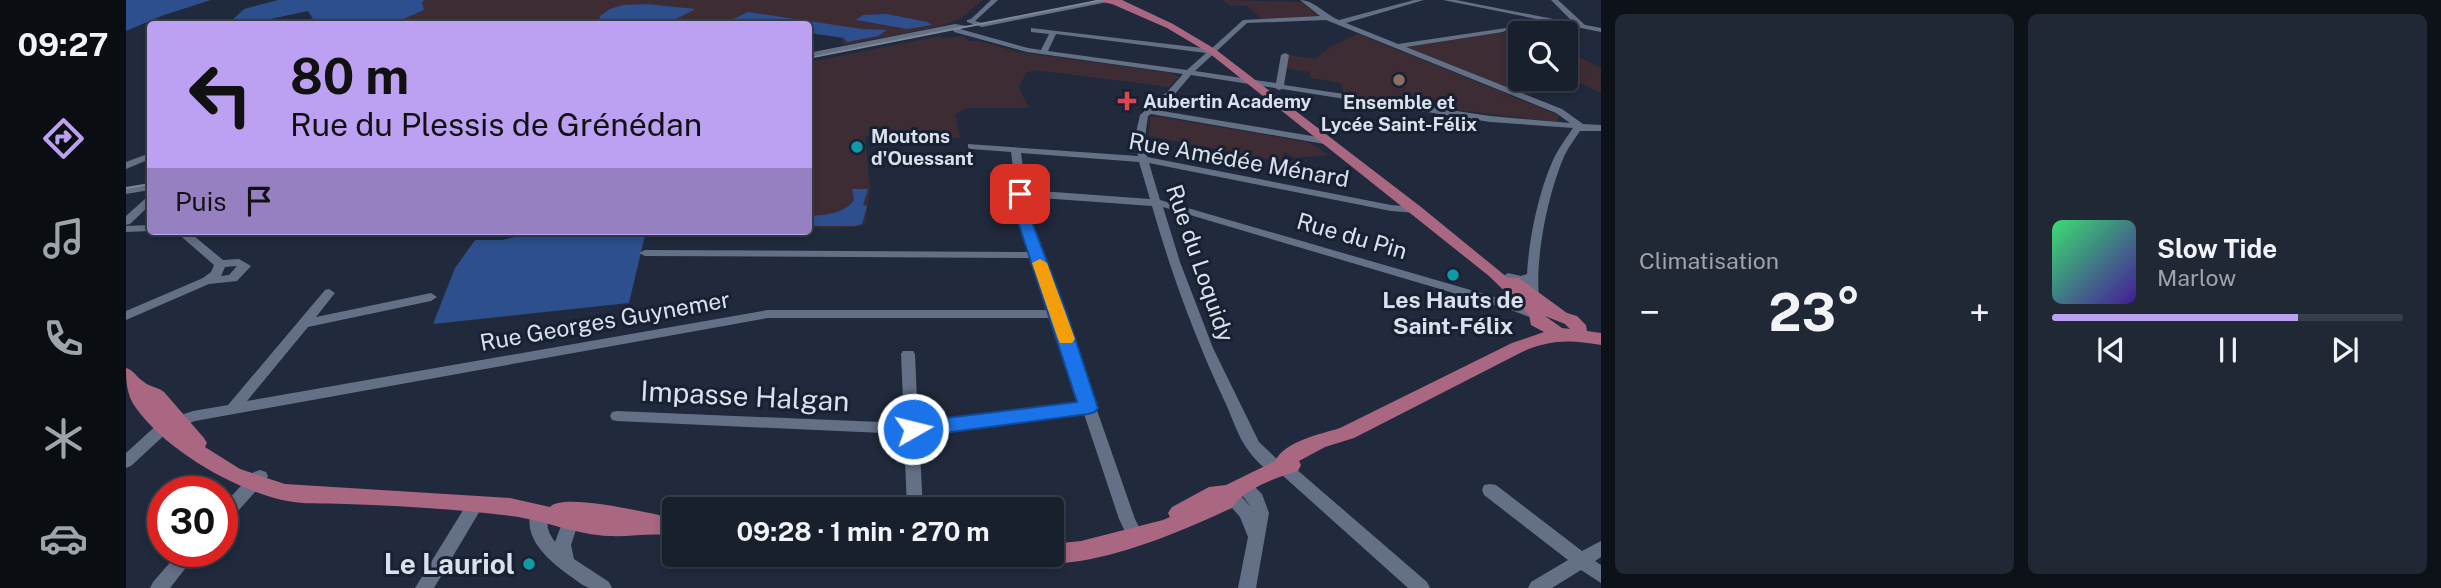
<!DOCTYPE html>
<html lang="fr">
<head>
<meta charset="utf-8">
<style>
	:root { --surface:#18202d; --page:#212835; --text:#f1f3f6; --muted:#9fa3aa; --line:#363e49; --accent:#bca0f2 }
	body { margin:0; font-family:"Public Sans",sans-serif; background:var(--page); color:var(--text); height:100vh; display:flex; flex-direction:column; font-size:26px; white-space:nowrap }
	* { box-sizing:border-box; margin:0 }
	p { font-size:23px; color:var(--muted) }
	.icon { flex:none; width:38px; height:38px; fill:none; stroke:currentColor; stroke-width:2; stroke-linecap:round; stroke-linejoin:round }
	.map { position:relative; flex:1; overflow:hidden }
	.panel { display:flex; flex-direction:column; gap:14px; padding:14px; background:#0d1219; width:840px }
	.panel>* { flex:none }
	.top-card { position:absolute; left:21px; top:21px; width:665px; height:214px; border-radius:7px; box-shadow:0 4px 10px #0003,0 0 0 2px var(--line); background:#bca0f2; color:#111; overflow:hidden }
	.buttons { position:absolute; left:1382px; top:21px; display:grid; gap:14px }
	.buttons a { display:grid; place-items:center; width:70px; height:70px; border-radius:7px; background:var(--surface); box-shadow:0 4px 10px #0003,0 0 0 2px var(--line); font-size:35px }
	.speed { position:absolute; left:21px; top:476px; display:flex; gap:14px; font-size:35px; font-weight:700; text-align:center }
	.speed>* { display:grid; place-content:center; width:91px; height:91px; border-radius:50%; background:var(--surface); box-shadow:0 4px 10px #0003,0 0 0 2px var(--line); line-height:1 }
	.speed .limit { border:10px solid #d22; background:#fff; color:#111 }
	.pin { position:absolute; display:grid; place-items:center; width:60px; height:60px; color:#fff; margin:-30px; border-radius:14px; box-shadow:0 4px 10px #0006 }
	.me { position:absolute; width:77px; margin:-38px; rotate:82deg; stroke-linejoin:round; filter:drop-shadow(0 0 5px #0008) }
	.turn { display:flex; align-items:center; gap:24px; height:147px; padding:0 28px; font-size:32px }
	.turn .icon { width:91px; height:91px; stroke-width:2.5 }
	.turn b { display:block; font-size:49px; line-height:60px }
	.then { display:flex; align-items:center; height:66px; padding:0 28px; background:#0003; gap:14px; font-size:26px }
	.big { font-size:52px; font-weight:700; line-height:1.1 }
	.panel .widget { flex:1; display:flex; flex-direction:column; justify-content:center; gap:10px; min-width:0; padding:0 24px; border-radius:10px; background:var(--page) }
	.song { display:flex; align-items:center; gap:21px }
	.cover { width:84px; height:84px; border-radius:10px; background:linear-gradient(135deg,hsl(140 70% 55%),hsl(260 70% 35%)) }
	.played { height:7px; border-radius:4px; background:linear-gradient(90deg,var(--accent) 70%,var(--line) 70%) }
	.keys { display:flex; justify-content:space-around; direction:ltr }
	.heat { display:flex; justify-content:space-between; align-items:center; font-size:38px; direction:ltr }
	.panel .tiles { flex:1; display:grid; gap:14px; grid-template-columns:repeat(2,1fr) }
	.trip { position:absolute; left:536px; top:497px; width:402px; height:70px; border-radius:7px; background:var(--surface); box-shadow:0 4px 10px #0003,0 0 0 2px var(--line); font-weight:700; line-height:70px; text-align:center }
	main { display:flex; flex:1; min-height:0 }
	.tabs { display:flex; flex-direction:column; width:126px; justify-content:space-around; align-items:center; background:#0a0d12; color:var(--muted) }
	.tabs .icon { width:49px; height:49px }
	.tabs .selected { color:var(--accent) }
	.tabs b { font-size:32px; color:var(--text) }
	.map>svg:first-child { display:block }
</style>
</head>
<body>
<main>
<nav class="tabs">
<b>09:27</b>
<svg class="icon selected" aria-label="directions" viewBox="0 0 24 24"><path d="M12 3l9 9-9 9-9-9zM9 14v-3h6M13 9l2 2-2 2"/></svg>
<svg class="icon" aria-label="music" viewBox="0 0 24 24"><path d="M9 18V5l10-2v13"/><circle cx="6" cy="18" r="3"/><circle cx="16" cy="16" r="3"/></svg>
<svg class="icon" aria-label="phone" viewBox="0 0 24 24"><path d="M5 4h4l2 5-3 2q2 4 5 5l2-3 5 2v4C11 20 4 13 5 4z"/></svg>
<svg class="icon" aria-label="climate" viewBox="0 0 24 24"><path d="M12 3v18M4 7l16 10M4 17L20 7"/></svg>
<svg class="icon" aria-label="car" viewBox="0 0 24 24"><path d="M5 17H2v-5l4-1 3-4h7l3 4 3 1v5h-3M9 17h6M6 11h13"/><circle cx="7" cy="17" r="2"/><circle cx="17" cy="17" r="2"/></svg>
</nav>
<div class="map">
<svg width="1475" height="588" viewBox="0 0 1475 588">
	<rect width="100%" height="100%" fill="#202a3c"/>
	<g fill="#3e2c35">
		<path d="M 299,0 L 857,0 L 835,18 L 815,26 L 717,45 L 715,34 L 683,33 L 682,24 L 266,24 L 298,10 L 296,1 Z"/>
		<path d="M 1098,0 L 1176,2 L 1193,16 L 1136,19 L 1121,6 L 1104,6 Z"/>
		<path d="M 1395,30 L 1401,33 L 1395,33 L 1395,79 L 1440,79 L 1440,51 L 1475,68 L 1475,93 L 1452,82 L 1400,95 L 1275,46 Z"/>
		<path d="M 1232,34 L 1433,115 L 1431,122 L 1218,96 L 1215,83 L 1184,78 L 1184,72 L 1159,68 L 1162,55 L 1189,59 L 1206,46 Z"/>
		<path d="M 814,36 L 817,38 L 837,36 L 843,41 L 853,41 L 892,52 L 1046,73 L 1052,77 L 1043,87 L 908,70 L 900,73 L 893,87 L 903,108 L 842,108 L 829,114 L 834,138 L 739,136 L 744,190 L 739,224 L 730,227 L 683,228 L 683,62 Z"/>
		<path d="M 1029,116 L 1182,142 L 1203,155 L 1169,158 L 1158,152 L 1157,159 L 1153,161 L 1023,136 L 1024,117 Z"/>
	</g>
	<g fill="#2d4f8d">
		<path d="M 0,0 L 85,0 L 38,15 L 0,31 Z"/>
		<path d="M 152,0 L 299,0 L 296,2 L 298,10 L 266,24 L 190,24 L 182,11 L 121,24 L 102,24 L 118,9 Z"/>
		<path d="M 521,4 L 569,9 L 541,24 L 476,24 L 473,21 L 474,16 L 484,9 L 497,5 Z"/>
		<path d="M 622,12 L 736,29 L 761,30 L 752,36 L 721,42 L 718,38 L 683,33 L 682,24 L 610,24 L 611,22 L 603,21 Z"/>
		<path d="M 761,14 L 801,22 L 806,25 L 781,29 L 730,20 L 737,15 Z"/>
		<path d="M 726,189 L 742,189 L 737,205 L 741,206 L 736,224 L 729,226 L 683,226 L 683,216 C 699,215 718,214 728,200 Z"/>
		<path d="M 410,231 L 520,231 L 503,303 L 307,324 L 329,268 L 349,240 L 377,240 Z"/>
	</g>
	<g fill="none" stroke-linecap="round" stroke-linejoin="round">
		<g fill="#647085" fill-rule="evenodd">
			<path d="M 865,0 L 872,0 L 849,21 L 856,23 L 979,0 L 982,2 L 856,27 L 841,22 L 841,20 L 845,19 Z"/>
			<path d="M 1174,0 C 1188,0 1200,15 1213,20 L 1288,0 L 1298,0 L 1220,23 L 1272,44 L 1380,28 L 1381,30 L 1377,32 L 1280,47 L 1436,109 L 1457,124 L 1475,125 L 1475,131 L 1454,131 C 1448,140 1441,149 1437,159 C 1422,195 1409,258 1413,296 L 1407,300 L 1401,296 L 1400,283 L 1382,281 L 1376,277 L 1382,273 L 1395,276 L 1401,274 C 1403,238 1413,189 1429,156 C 1434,146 1441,137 1447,128 L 1364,122 L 1156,89 L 1153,90 L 1149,88 L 1065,75 L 1048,95 L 1030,110 L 1204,139 L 1209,142 L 1204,145 L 1025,114 L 1022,116 L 1019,137 L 1021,157 L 1265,205 L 1290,207 L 1295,210 L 1290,213 L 1265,211 L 1023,163 L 1034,200 L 1393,304 L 1414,312 L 1416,315 L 1414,318 L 1406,318 L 1385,310 L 1037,207 L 1054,262 L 1087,348 L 1133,442 L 1153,461 L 1162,462 L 1301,582 L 1304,588 L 1282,588 L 1155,474 C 1144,476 1129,460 1122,450 C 1112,437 1106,417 1099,402 C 1069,338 1045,273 1026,206 L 901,197 L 904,221 L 936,311 L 939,314 L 938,316 L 1009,519 L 1018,537 L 1016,542 L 1010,544 L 1004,542 L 993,519 L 958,414 L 793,434 L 797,509 L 781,509 L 778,434 L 491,421 L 486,420 L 484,416 L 486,412 L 491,411 L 778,423 L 775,354 L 777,351 L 787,351 L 789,354 L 792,423 L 954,404 L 926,318 L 642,318 L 69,421 L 44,430 L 5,466 L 0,468 L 0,453 L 34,422 L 67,411 L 102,405 L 199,290 L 203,289 L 209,293 L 190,317 L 305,293 L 311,297 L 305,301 L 182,327 L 121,401 L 642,310 L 923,310 L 906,258 L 519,256 L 513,253 L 519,250 L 904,252 L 894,221 L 885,152 L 845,149 L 842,148 L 842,144 L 1012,156 L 1009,137 L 1014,115 L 1042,91 L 1057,74 L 901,52 L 828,32 L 827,29 L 682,57 L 682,53 L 829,24 L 841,26 L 834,29 L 902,48 L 915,50 L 923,34 L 905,32 L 905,28 L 1085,49 L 1117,20 L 1194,16 ZM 1200,20 L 1430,113 L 1444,123 L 1364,116 L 1158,85 L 1163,55 L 1159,53 L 1155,55 L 1150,83 L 1069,71 L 1121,23 ZM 930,34 L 1080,53 L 1061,70 L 922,51 ZM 895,153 L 1013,162 L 1024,199 L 900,190 Z"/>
			<path d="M 1317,0 L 1330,0 L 1448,23 L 1425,0 L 1432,0 L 1459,25 L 1475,28 L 1475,32 Z"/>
			<path d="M 24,153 L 24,159 L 0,169 L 0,162 Z"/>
			<path d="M 24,184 L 24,190 L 0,194 L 0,188 Z"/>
			<path d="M 24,197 L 24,205 L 4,224 L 0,225 L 0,216 L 20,198 Z"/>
			<path d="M 24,225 L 25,231 L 0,232 L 0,226 Z"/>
			<path d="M 49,231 L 62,231 L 97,260 L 113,259 L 125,266 L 111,281 L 83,284 L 0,320 L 0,311 L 77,278 L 85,272 L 88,265 ZM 111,266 L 103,275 L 95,276 L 99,267 Z"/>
			<path d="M 134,470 L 140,472 L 142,476 L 140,480 L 102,522 L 96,524 L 96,506 L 128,472 Z"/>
			<path d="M 1117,480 L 1123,481 L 1136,494 L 1143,513 L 1130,588 L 1112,588 L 1122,537 L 1114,517 L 1094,494 L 1096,489 C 1109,485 1117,499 1125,507 L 1109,486 L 1111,481 Z"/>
			<path d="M 1364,484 L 1370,485 L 1456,551 L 1475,541 L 1475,557 L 1469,561 L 1475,565 L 1475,583 L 1455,570 L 1426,588 L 1402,588 L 1405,582 L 1442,560 L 1358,495 L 1356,490 L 1358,485 Z"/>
			<path d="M 350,497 L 356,499 L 358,504 L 308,588 L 289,588 L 344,499 Z"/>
			<path d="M 413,505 L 419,507 C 425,520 416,525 429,542 L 441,510 L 447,508 L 453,510 L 455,515 L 445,545 L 448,559 L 483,582 L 486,588 C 479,588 470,588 463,588 C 457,586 450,580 444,576 C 423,561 393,536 407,507 Z"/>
			<path d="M 54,551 L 73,551 L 44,588 L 24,588 L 27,582 Z"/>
		</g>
		<g fill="#a96781" fill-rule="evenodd">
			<path d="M 967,0 L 996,0 L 1047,24 L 1089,49 L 1295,207 L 1382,278 L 1393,278 L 1441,313 L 1451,316 L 1460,325 L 1461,331 L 1475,333 L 1475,345 C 1444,340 1427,339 1398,351 L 1228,438 L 1199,447 L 1173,461 L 1175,465 L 1172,471 C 1152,477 1116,489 1106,508 C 1058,530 1007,552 954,561 C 895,570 835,566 776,565 L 768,562 L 765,555 L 926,555 L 926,544 L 955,541 L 1037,520 L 1044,517 L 1042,513 L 1046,507 L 1083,487 L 1100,485 L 1149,461 C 1159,441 1195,434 1214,428 L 1386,343 L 1418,332 L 1405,325 L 1403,315 L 1363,276 L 1083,53 L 1041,28 L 986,4 ZM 1419,316 L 1439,324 L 1444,329 L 1436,328 Z"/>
			<path d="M 0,368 C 9,371 10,377 18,382 C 24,387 32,387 38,392 L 78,438 L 81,443 L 79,447 L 114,469 L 159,484 L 384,498 L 424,507 C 437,492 526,514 548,518 L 548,536 C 528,532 505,537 484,536 C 450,535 418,520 385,516 C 331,509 274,506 220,504 C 198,503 178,505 156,500 C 106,488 40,450 10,408 C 1,396 0,382 0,368 Z"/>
		</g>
		<g stroke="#7f8897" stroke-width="2">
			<path d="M 682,58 L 976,0"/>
			<path d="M 0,188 L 24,184"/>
		</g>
	</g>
	<path fill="#1a73e8" stroke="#114b97" stroke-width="2" d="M 894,190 L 901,194 L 906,222 L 941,314 L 972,408 L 969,412 L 962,414 L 787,437 L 780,435 L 777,429 L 780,424 L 787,422 L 951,402 L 892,222 L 887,194 Z"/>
	<path fill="#f59e0b" d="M 914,259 L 921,263 L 949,339 L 946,343 L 934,343 L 932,339 L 906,263 Z"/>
	<circle fill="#8d6e63" stroke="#172132" stroke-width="2.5" cx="1273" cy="80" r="7"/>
	<path fill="#e0444e" stroke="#172132" stroke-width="2.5" d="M997.5 90.5h7v7h7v7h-7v7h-7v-7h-7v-7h7z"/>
	<g fill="#0f9aa8" stroke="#172132" stroke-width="2.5">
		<circle cx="731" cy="147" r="7"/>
		<circle cx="1327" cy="275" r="7"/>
		<circle cx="403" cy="564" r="7"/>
	</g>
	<g text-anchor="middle" stroke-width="6" stroke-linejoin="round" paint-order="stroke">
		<g font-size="19" font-weight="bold" fill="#dae1ed" stroke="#172132" text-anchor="start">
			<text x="1017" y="108">Aubertin Academy</text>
			<text x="1273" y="109" text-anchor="middle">Ensemble et<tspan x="1273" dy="22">Lycée Saint-Félix</tspan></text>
			<text x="745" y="143">Moutons<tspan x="745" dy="22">d'Ouessant</tspan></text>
		</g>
		<g font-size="23" fill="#dae1ed" stroke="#172132">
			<text transform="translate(1113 160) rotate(10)" y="8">Rue Amédée Ménard</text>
			<text transform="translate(1226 236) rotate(16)" y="8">Rue du Pin</text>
			<text transform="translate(1074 263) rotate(71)" y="8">Rue du Loquidy</text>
			<text transform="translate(479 321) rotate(-10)" y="8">Rue Georges Guynemer</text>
		</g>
		<g font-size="23" font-weight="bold" fill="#dae1ed" stroke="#172132">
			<text x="1327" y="308">Les Hauts de<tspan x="1327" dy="26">Saint-Félix</tspan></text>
		</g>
		<g font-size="28" fill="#dae1ed" stroke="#172132">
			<text transform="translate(619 396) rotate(3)" y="10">Impasse Halgan</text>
		</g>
		<g font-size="28" font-weight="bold" fill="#dae1ed" stroke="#172132" text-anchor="end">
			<text x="389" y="574">Le Lauriol</text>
		</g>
	</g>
</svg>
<div class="buttons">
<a><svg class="icon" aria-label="search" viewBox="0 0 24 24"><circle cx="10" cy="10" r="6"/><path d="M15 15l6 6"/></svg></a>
</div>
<div class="speed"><div class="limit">30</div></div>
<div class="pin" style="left:894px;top:194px;background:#d93025"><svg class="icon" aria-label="arrive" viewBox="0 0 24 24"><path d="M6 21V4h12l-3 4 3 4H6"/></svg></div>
<svg class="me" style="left:787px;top:429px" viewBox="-20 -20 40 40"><circle r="17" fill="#1a73e8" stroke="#fff" stroke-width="3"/><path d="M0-11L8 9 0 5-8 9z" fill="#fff"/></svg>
<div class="trip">09:28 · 1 min · 270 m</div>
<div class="top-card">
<div class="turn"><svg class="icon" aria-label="left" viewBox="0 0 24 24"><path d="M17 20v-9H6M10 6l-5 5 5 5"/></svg><div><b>80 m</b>Rue du Plessis de Grénédan</div></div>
<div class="then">Puis<svg class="icon" aria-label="arrive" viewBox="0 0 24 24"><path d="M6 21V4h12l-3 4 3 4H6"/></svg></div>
</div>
</div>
<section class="panel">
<div class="tiles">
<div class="widget"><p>Climatisation</p>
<div class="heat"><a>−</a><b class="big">23°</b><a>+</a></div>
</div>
<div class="widget">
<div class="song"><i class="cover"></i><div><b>Slow Tide</b><p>Marlow</p></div></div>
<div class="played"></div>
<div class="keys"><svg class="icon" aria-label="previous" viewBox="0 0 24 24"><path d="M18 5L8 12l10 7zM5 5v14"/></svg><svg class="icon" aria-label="pause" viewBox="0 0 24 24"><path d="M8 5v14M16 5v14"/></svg><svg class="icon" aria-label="next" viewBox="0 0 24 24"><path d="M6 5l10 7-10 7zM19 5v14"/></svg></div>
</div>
</div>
</section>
</main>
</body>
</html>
